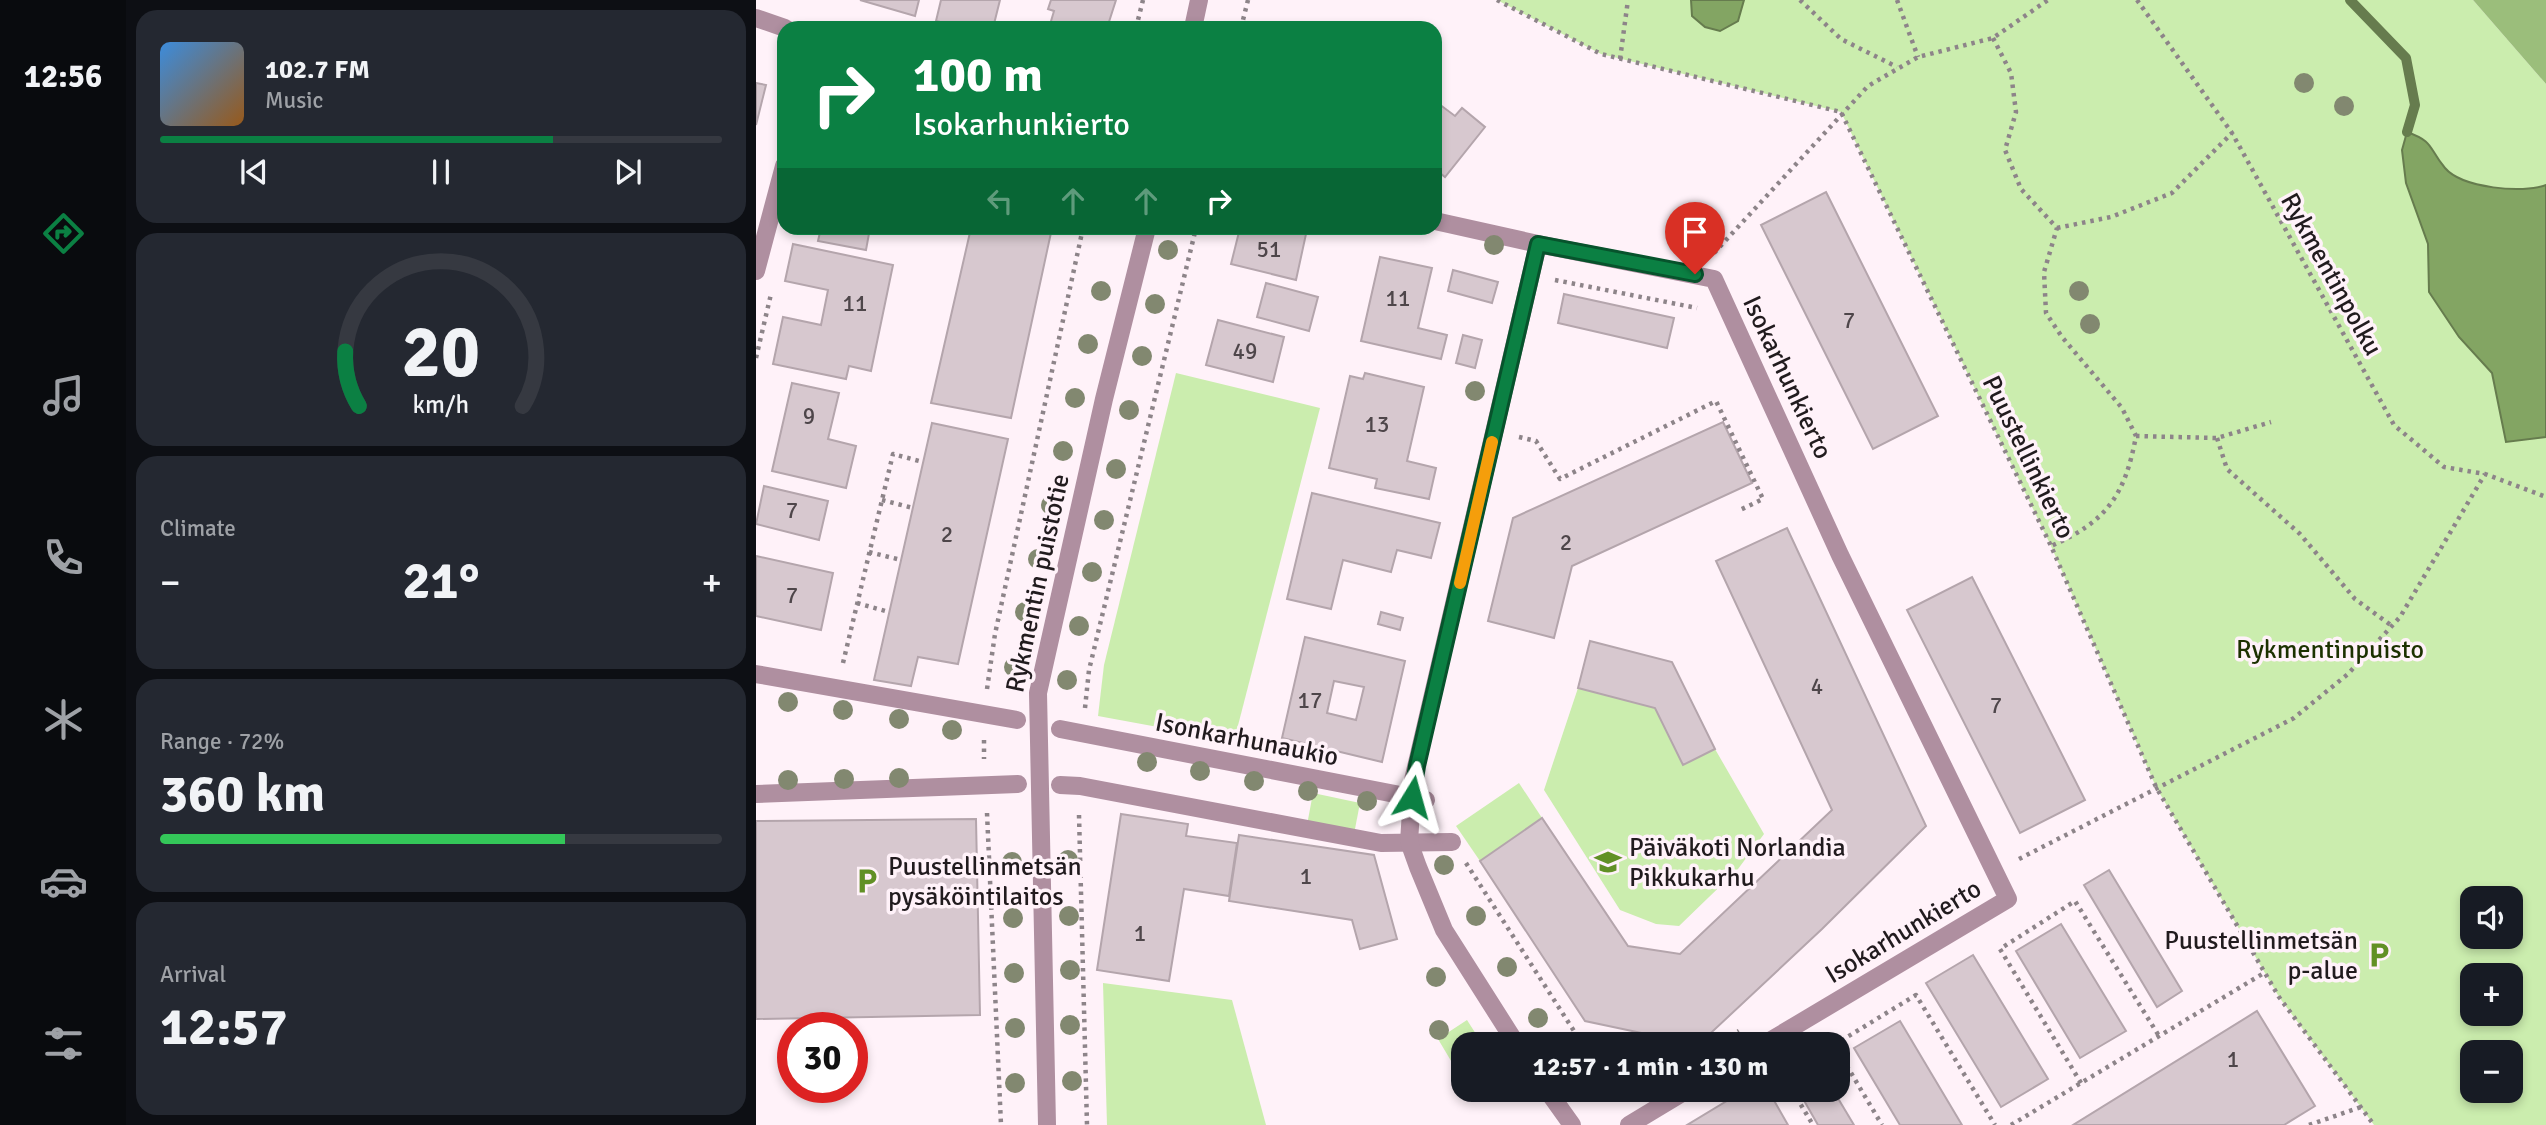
<!DOCTYPE html>
<html lang="en">
<head>
<meta charset="utf-8">
<style>
	:root { --surface:#171b24; --page:#242831; --text:#f1f3f6; --muted:#9ea1a6; --line:#363941; --accent:#0b8043 }
	body { margin:0; font-family:Signika,sans-serif; background:var(--page); color:var(--text); height:100vh; display:flex; flex-direction:column; font-size:26px; white-space:nowrap }
	* { box-sizing:border-box; margin:0 }
	p { font-size:23px; color:var(--muted) }
	.icon { flex:none; width:38px; height:38px; fill:none; stroke:currentColor; stroke-width:2; stroke-linecap:round; stroke-linejoin:round }
	.map { position:relative; flex:1; overflow:hidden }
	.panel { display:flex; flex-direction:column; gap:10px; padding:10px; background:#0d0f14; width:630px }
	.panel>* { flex:none }
	.banner { position:absolute; left:21px; top:21px; width:665px; height:214px; border-radius:21px; box-shadow:0 4px 10px #0003; background:#0b8043; color:#fff; overflow:hidden }
	.fabs { position:absolute; left:1704px; top:886px; display:grid; gap:14px }
	.fabs a { display:grid; place-items:center; width:63px; height:63px; border-radius:14px; background:var(--surface); box-shadow:0 4px 10px #0003; font-size:35px }
	.speed { position:absolute; left:21px; top:1012px; display:flex; gap:14px; font-size:35px; font-weight:700; text-align:center }
	.speed>* { display:grid; place-content:center; width:91px; height:91px; border-radius:50%; background:var(--surface); box-shadow:0 4px 10px #0003; line-height:1 }
	.speed .limit { border:10px solid #d22; background:#fff; color:#111 }
	.pin { position:absolute; display:grid; place-items:center; width:60px; height:60px; color:#fff; margin:-72px -30px; border-radius:50% 50% 50% 0; rotate:-45deg; box-shadow:0 0 7px #0007 }
	.pin .icon { rotate:45deg }
	.me { position:absolute; width:77px; margin:-38px; rotate:8deg; stroke-linejoin:round; filter:drop-shadow(0 0 5px #0008) }
	.turn { display:flex; align-items:center; gap:24px; height:147px; padding:0 21px; font-size:32px }
	.turn .icon { width:91px; height:91px; stroke-width:2.5 }
	.turn b { display:block; font-size:49px; line-height:60px }
	.lanes { display:flex; align-items:center; height:66px; padding:0 21px; background:#0003; justify-content:center; gap:35px; direction:ltr }
	.lanes .off { opacity:.35 }
	.big { font-size:52px; font-weight:700; line-height:1.1 }
	.panel .tile { flex:1; display:flex; flex-direction:column; justify-content:center; gap:10px; min-width:0; padding:0 24px; border-radius:21px; background:var(--page) }
	.panel .dial { align-items:center; gap:0 }
	.dial svg { height:182px; overflow:visible; fill:none; stroke:var(--line); stroke-width:7; stroke-linecap:round; text-anchor:middle }
	.dial text { fill:var(--text); stroke:none }
	.song { display:flex; align-items:center; gap:21px }
	.cover { width:84px; height:84px; border-radius:10px; background:linear-gradient(135deg,hsl(210 70% 55%),hsl(30 70% 35%)) }
	.played { height:7px; border-radius:4px; background:linear-gradient(90deg,var(--accent) 70%,var(--line) 70%) }
	.keys { display:flex; justify-content:space-around; direction:ltr }
	.heat { display:flex; justify-content:space-between; align-items:center; font-size:38px; direction:ltr }
	.charge { height:10px; border-radius:5px; background:linear-gradient(90deg,#34c759 72%,var(--line) 0) }
	.trip { position:absolute; left:695px; top:1032px; width:399px; height:70px; border-radius:21px; background:var(--surface); box-shadow:0 4px 10px #0003; font-weight:700; line-height:70px; text-align:center }
	main { display:flex; flex:1; min-height:0 }
	.tab-bar { display:flex; flex-direction:column; width:126px; justify-content:space-around; align-items:center; background:#090b0e; color:var(--muted) }
	.tab-bar .icon { width:49px; height:49px }
	.tab-bar .selected { color:var(--accent) }
	.tab-bar b { font-size:32px; color:var(--text) }
	.map>svg:first-child { display:block }
</style>
</head>
<body>
<main>
<nav class="tab-bar">
<b>12:56</b>
<svg class="icon selected" aria-label="directions" viewBox="0 0 24 24"><path d="M12 3l9 9-9 9-9-9zM9 14v-3h6M13 9l2 2-2 2"/></svg>
<svg class="icon" aria-label="music" viewBox="0 0 24 24"><path d="M9 18V5l10-2v13"/><circle cx="6" cy="18" r="3"/><circle cx="16" cy="16" r="3"/></svg>
<svg class="icon" aria-label="phone" viewBox="0 0 24 24"><path d="M5 4h4l2 5-3 2q2 4 5 5l2-3 5 2v4C11 20 4 13 5 4z"/></svg>
<svg class="icon" aria-label="climate" viewBox="0 0 24 24"><path d="M12 3v18M4 7l16 10M4 17L20 7"/></svg>
<svg class="icon" aria-label="car" viewBox="0 0 24 24"><path d="M5 17H2v-5l4-1 3-4h7l3 4 3 1v5h-3M9 17h6M6 11h13"/><circle cx="7" cy="17" r="2"/><circle cx="17" cy="17" r="2"/></svg>
<svg class="icon" aria-label="filters" viewBox="0 0 24 24"><path d="M4 7h16M4 17h16"/><circle cx="9" cy="7" r="2"/><circle cx="15" cy="17" r="2"/></svg>
</nav>
<section class="panel">
<div class="tile">
<div class="song"><i class="cover"></i><div><b>102.7 FM</b><p>Music</p></div></div>
<div class="played"></div>
<div class="keys"><svg class="icon" aria-label="previous" viewBox="0 0 24 24"><path d="M18 5L8 12l10 7zM5 5v14"/></svg><svg class="icon" aria-label="pause" viewBox="0 0 24 24"><path d="M8 5v14M16 5v14"/></svg><svg class="icon" aria-label="next" viewBox="0 0 24 24"><path d="M6 5l10 7-10 7zM19 5v14"/></svg></div>
</div>
<div class="tile dial"><svg viewBox="0 0 100 80">
<path d="M14 69A42 42 0 1 1 86 69"/>
<path d="M14 69A42 42 0 0 1 8 45" stroke="#0b8043"/>
<text x="50" y="56" font-size="32" font-weight="700">20</text>
<text x="50" y="72" font-size="11">km/h</text>
</svg></div>
<div class="tile"><p>Climate</p>
<div class="heat"><a>−</a><b class="big">21°</b><a>+</a></div>
</div>
<div class="tile"><p>Range · 72%</p><b class="big">360 km</b><div class="charge"></div></div>
<div class="tile"><p>Arrival</p><b class="big">12:57</b></div>
</section>
<div class="map">
<svg width="1790" height="1125" viewBox="0 0 1790 1125">
	<rect width="100%" height="100%" fill="#fff2f9"/>
	<g fill="#cbedae" fill-rule="evenodd">
		<path d="M 741,0 L 1717,0 L 1790,84 L 1790,1125 L 1618,1125 L 1523,997 L 1400,787 L 1295,546 L 1085,112 L 845,54 ZM 1717,898 L 1755,898 L 1755,936 L 1717,936 ZM 1717,975 L 1755,975 L 1755,1013 L 1717,1013 ZM 1717,1052 L 1755,1052 L 1755,1090 L 1717,1090 Z"/>
		<path d="M 420,373 L 564,408 L 478,741 L 342,716 L 348,665 Z"/>
		<path d="M 822,688 L 899,708 L 927,765 L 959,749 L 1008,834 L 982,869 L 923,926 L 900,924 L 864,910 L 788,790 Z"/>
		<path d="M 763,783 L 786,818 L 724,861 L 700,826 Z"/>
		<path d="M 557,793 L 604,803 L 598,834 L 551,825 Z"/>
		<path d="M 347,983 L 476,1000 L 510,1125 L 351,1125 Z"/>
		<path d="M 711,1020 L 727,1045 L 707,1045 L 707,1081 L 682,1039 Z"/>
	</g>
	<path fill="#9bbe7b" d="M 1717,0 L 1790,0 L 1790,84 Z"/>
	<g fill="#83a563" stroke="#667c4e" stroke-width="2">
		<path d="M 935,0 L 988,0 L 982,21 L 964,31 L 949,27 L 936,16 Z"/>
		<path d="M 1651,132 C 1679,142 1672,148 1689,168 C 1706,188 1767,194 1790,185 L 1790,437 L 1750,442 L 1736,373 L 1703,337 L 1673,292 L 1672,244 L 1650,183 L 1646,150 Z"/>
	</g>
	<g fill="none" stroke-linecap="round" stroke-linejoin="round">
		<path stroke="#667c4e" stroke-width="10" d="M 1594,0 L 1650,58 L 1659,105 L 1651,132"/>
	</g>
	<g fill="#d7c8cf" stroke="#b4a5ac" stroke-width="2" fill-rule="evenodd">
		<path d="M 104,0 L 163,0 L 159,16 Z"/>
		<path d="M 185,0 L 244,0 L 237,28 L 210,28 L 180,21 Z"/>
		<path d="M 295,0 L 360,0 L 351,28 L 293,28 L 298,11 L 292,9 Z"/>
		<path d="M 0,83 L 10,85 L 0,125 Z"/>
		<path d="M 679,101 L 699,116 L 706,108 L 729,127 L 689,177 L 679,169 Z"/>
		<path d="M 1070,192 L 1182,416 L 1117,449 L 1005,225 Z"/>
		<path d="M 65,228 L 114,228 L 110,250 L 62,241 Z"/>
		<path d="M 215,228 L 296,228 L 255,418 L 175,403 Z"/>
		<path d="M 484,228 L 522,228 L 550,234 L 540,280 L 475,264 Z"/>
		<path d="M 37,244 L 137,265 L 115,371 L 93,366 L 90,379 L 17,364 L 27,317 L 65,325 L 72,290 L 29,281 Z"/>
		<path d="M 624,257 L 676,268 L 662,328 L 691,335 L 685,359 L 605,341 Z"/>
		<path d="M 697,270 L 742,282 L 736,303 L 692,291 Z"/>
		<path d="M 510,283 L 562,297 L 553,331 L 501,317 Z"/>
		<path d="M 808,294 L 918,318 L 911,348 L 802,323 Z"/>
		<path d="M 462,320 L 528,337 L 517,382 L 450,365 Z"/>
		<path d="M 707,335 L 726,340 L 719,368 L 700,363 Z"/>
		<path d="M 609,373 L 668,387 L 651,461 L 680,468 L 673,499 L 619,488 L 621,479 L 573,468 L 594,376 L 607,379 Z"/>
		<path d="M 36,383 L 83,393 L 72,439 L 100,446 L 90,488 L 16,471 Z"/>
		<path d="M 967,422 L 996,483 L 816,566 L 798,638 L 732,621 L 757,518 Z"/>
		<path d="M 176,423 L 252,439 L 202,664 L 162,657 L 155,686 L 118,680 Z"/>
		<path d="M 8,486 L 72,501 L 63,540 L 0,524 Z"/>
		<path d="M 556,493 L 684,523 L 675,558 L 641,550 L 635,572 L 587,560 L 575,609 L 531,599 Z"/>
		<path d="M 1031,528 L 1170,826 L 1066,929 L 942,1045 L 829,1021 L 724,861 L 786,818 L 872,946 L 924,954 L 1076,810 L 960,561 Z"/>
		<path d="M 0,556 L 77,573 L 65,630 L 0,616 Z"/>
		<path d="M 1216,577 L 1329,800 L 1264,833 L 1151,610 Z"/>
		<path d="M 625,612 L 647,618 L 644,630 L 622,624 Z"/>
		<path d="M 549,637 L 649,661 L 626,762 L 526,738 ZM 578,681 L 608,687 L 600,720 L 571,713 Z"/>
		<path d="M 834,641 L 916,662 L 959,749 L 927,765 L 899,708 L 822,688 Z"/>
		<path d="M 365,814 L 432,824 L 430,836 L 481,843 L 473,896 L 428,889 L 413,981 L 341,970 Z"/>
		<path d="M 220,819 L 224,1015 L 0,1019 L 0,821 Z"/>
		<path d="M 483,835 L 618,855 L 641,939 L 604,949 L 596,920 L 473,901 Z"/>
		<path d="M 1353,870 L 1426,991 L 1401,1007 L 1328,885 Z"/>
		<path d="M 1305,924 L 1370,1031 L 1324,1058 L 1260,951 Z"/>
		<path d="M 1217,955 L 1292,1079 L 1245,1107 L 1170,983 Z"/>
		<path d="M 1501,1011 L 1559,1106 L 1528,1125 L 1317,1125 Z"/>
		<path d="M 1144,1021 L 1206,1125 L 1144,1125 L 1098,1048 Z"/>
		<path d="M 989,1090 L 1012,1090 L 1032,1125 L 931,1125 Z"/>
		<path d="M 1042,1090 L 1077,1090 L 1098,1125 L 1062,1125 Z"/>
	</g>
	<g fill="none" stroke-linecap="round" stroke-linejoin="round">
		<g stroke="#8d8489" stroke-width="4.5" stroke-dasharray="3.5 5" stroke-linecap="butt">
			<path d="M 741,0 L 845,54 L 1085,112 L 1295,546 L 1400,787 L 1523,997 L 1618,1125"/>
			<path d="M 1044,0 L 1085,39 L 1141,67"/>
			<path d="M 1141,0 L 1162,57"/>
			<path d="M 1381,0 L 1476,133 L 1638,425 L 1688,467 L 1729,474 L 1790,497"/>
			<path d="M 380,28 L 387,0"/>
			<path d="M 485,28 L 492,0"/>
			<path d="M 1237,38 L 1255,73 L 1260,112 L 1249,150 L 1265,189 L 1301,228 L 1288,272 L 1290,313 L 1306,337 L 1366,408 L 1380,436 C 1369,496 1350,522 1295,546"/>
			<path d="M 864,59 L 872,0"/>
			<path d="M 1301,228 L 1355,217 L 1416,193 L 1476,133"/>
			<path d="M 958,253 L 1112,86 L 1162,57 L 1237,38 L 1292,0"/>
			<path d="M 799,280 L 941,308"/>
			<path d="M 0,358 L 15,294"/>
			<path d="M 1380,436 L 1461,438 L 1515,422"/>
			<path d="M 763,437 L 780,441 L 804,479 L 960,401 L 1007,499 L 984,510"/>
			<path d="M 1461,438 L 1471,469 L 1544,534 L 1599,599 L 1636,626"/>
			<path d="M 126,500 L 157,508"/>
			<path d="M 113,552 L 145,560"/>
			<path d="M 101,603 L 133,612"/>
			<path d="M 87,663 L 137,454 L 167,462"/>
			<path d="M 231,689 L 239,634 L 327,228"/>
			<path d="M 329,708 L 333,670 L 440,228"/>
			<path d="M 228,740 L 228,759"/>
			<path d="M 231,813 L 245,1125"/>
			<path d="M 323,815 L 331,1125"/>
			<path d="M 1263,859 L 1538,718 L 1592,674 L 1644,617 L 1729,474"/>
			<path d="M 710,863 L 827,1045"/>
			<path d="M 960,1045 L 983,1031"/>
			<path d="M 1078,1045 L 1160,995 L 1239,1125"/>
			<path d="M 1082,1051 L 1126,1125"/>
			<path d="M 1325,1083 L 1244,949 L 1319,901 L 1403,1036"/>
			<path d="M 855,1090 L 861,1102"/>
			<path d="M 1036,1090 L 1057,1125"/>
			<path d="M 1255,1125 L 1508,973"/>
			<path d="M 1553,1125 L 1605,1107"/>
		</g>
		<g stroke="#af8fa0" stroke-width="18">
			<path d="M 679,221 L 782,244"/>
			<path d="M 0,674 L 261,720"/>
			<path d="M 304,729 L 670,800"/>
			<path d="M 304,785 L 324,786 L 625,843 L 696,842"/>
			<path d="M 0,794 L 262,784"/>
		</g>
		<g stroke="#af8fa0" stroke-width="18">
			<path d="M 0,18 L 29,28"/>
			<path d="M 437,28 L 443,0"/>
			<path d="M 0,271 L 28,166"/>
			<path d="M 761,1045 L 688,930 L 662,867 L 653,842 L 657,780 L 782,244 L 958,279 L 1084,555 L 1252,899 L 1007,1045"/>
			<path d="M 791,1090 L 816,1125"/>
			<path d="M 291,1125 L 282,693 L 348,399 L 391,228"/>
			<path d="M 873,1125 L 931,1090"/>
		</g>
	</g>
	<g fill="#828870">
		<circle cx="1548" cy="83" r="10"/>
		<circle cx="1588" cy="106" r="10"/>
		<circle cx="738" cy="245" r="10"/>
		<circle cx="412" cy="250" r="10"/>
		<circle cx="345" cy="291" r="10"/>
		<circle cx="1323" cy="291" r="10"/>
		<circle cx="399" cy="304" r="10"/>
		<circle cx="1334" cy="324" r="10"/>
		<circle cx="332" cy="344" r="10"/>
		<circle cx="386" cy="356" r="10"/>
		<circle cx="719" cy="391" r="10"/>
		<circle cx="319" cy="398" r="10"/>
		<circle cx="373" cy="410" r="10"/>
		<circle cx="307" cy="451" r="10"/>
		<circle cx="360" cy="469" r="10"/>
		<circle cx="295" cy="505" r="10"/>
		<circle cx="348" cy="520" r="10"/>
		<circle cx="282" cy="559" r="10"/>
		<circle cx="336" cy="572" r="10"/>
		<circle cx="269" cy="612" r="10"/>
		<circle cx="323" cy="626" r="10"/>
		<circle cx="258" cy="667" r="10"/>
		<circle cx="311" cy="680" r="10"/>
		<circle cx="32" cy="702" r="10"/>
		<circle cx="87" cy="710" r="10"/>
		<circle cx="143" cy="719" r="10"/>
		<circle cx="196" cy="730" r="10"/>
		<circle cx="391" cy="762" r="10"/>
		<circle cx="444" cy="771" r="10"/>
		<circle cx="143" cy="778" r="10"/>
		<circle cx="88" cy="779" r="10"/>
		<circle cx="32" cy="780" r="10"/>
		<circle cx="498" cy="781" r="10"/>
		<circle cx="552" cy="791" r="10"/>
		<circle cx="611" cy="801" r="10"/>
		<circle cx="312" cy="860" r="10"/>
		<circle cx="256" cy="862" r="10"/>
		<circle cx="688" cy="865" r="10"/>
		<circle cx="313" cy="916" r="10"/>
		<circle cx="720" cy="916" r="10"/>
		<circle cx="257" cy="918" r="10"/>
		<circle cx="751" cy="967" r="10"/>
		<circle cx="314" cy="970" r="10"/>
		<circle cx="258" cy="973" r="10"/>
		<circle cx="680" cy="977" r="10"/>
		<circle cx="782" cy="1018" r="10"/>
		<circle cx="314" cy="1025" r="10"/>
		<circle cx="259" cy="1028" r="10"/>
		<circle cx="683" cy="1030" r="10"/>
		<circle cx="316" cy="1081" r="10"/>
		<circle cx="259" cy="1083" r="10"/>
	</g>
	<g fill="none" stroke-linecap="round" stroke-linejoin="round">
		<defs>
			<path id="route" d="M 656,797 L 661,766 L 782,244 L 939,274"/>
		</defs>
		<use href="#route" stroke="#07532c" stroke-width="18"/>
		<use href="#route" stroke="#0b8043" stroke-width="12"/>
		<path stroke="#f59e0b" stroke-width="12" d="M 704,583 L 736,442"/>
	</g>
	<defs>
		<symbol id="school-bare" viewBox="-9 -9 18 18"><path d="M0-5L7-2L0 1L-7-2ZM-4 1L0 2.5L4 1V4Q0 6-4 4Z" fill="#619025" stroke="#fff2f9" stroke-width="2.5" paint-order="stroke"/></symbol>
		<symbol id="parking-bare" viewBox="-9 -9 18 18"><path d="M-3.5-5.5H1a3.5 3.5 0 0 1 0 7H-1V5.5H-3.5ZM-1-3.4V-.6H.8a1.4 1.4 0 0 0 0-2.8Z" fill="#619025" stroke="#fff2f9" stroke-width="2.5" paint-order="stroke"/></symbol>
	</defs>
	<g fill-rule="evenodd">
		<use href="#school-bare" x="833" y="843" width="38" height="38"/>
		<use href="#parking-bare" x="92" y="862" width="38" height="38"/>
		<use href="#parking-bare" x="1604" y="936" width="38" height="38"/>
	</g>
	<g text-anchor="middle" stroke-width="7" stroke-linejoin="round" paint-order="stroke">
		<g font-size="23" fill="#4e464a">
			<text x="513" y="257">51</text>
			<text x="642" y="306">11</text>
			<text x="99" y="311">11</text>
			<text x="1093" y="328">7</text>
			<text x="489" y="359">49</text>
			<text x="53" y="424">9</text>
			<text x="621" y="432">13</text>
			<text x="36" y="518">7</text>
			<text x="191" y="542">2</text>
			<text x="810" y="550">2</text>
			<text x="36" y="603">7</text>
			<text x="1061" y="694">4</text>
			<text x="554" y="708">17</text>
			<text x="1240" y="713">7</text>
			<text x="550" y="884">1</text>
			<text x="384" y="941">1</text>
			<text x="1477" y="1067">1</text>
		</g>
		<g font-size="26" fill="#211b1e" stroke="#fff2f9">
			<text transform="translate(1576 274) rotate(61)" y="9">Rykmentinpolku</text>
			<text transform="translate(1032 377) rotate(65)" y="9">Isokarhunkierto</text>
			<text transform="translate(1273 457) rotate(64)" y="9">Puustellinkierto</text>
			<text transform="translate(281 583) rotate(-78)" y="9">Rykmentin puistotie</text>
			<text transform="translate(491 739) rotate(11)" y="9">Isonkarhunaukio</text>
			<text transform="translate(1147 931) rotate(-31)" y="9">Isokarhunkierto</text>
		</g>
		<g font-size="26" fill="#1c3100" stroke="#fff2f9">
			<text x="1574" y="658">Rykmentinpuisto</text>
		</g>
		<g font-size="26" fill="#211b1e" stroke="#fff2f9" text-anchor="start">
			<text x="873" y="856">Päiväkoti Norlandia<tspan x="873" dy="30">Pikkukarhu</tspan></text>
			<text x="132" y="875">Puustellinmetsän<tspan x="132" dy="30">pysäköintilaitos</tspan></text>
			<text x="1602" y="949" text-anchor="end">Puustellinmetsän<tspan x="1602" dy="30">p-alue</tspan></text>
		</g>
	</g>
</svg>
<div class="fabs">
<a><svg class="icon" aria-label="sound" viewBox="0 0 24 24"><path d="M4 9h4l5-4v14l-5-4H4zM17 9q2 3 0 6"/></svg></a>
<a>+</a>
<a>−</a>
</div>
<div class="speed"><div class="limit">30</div></div>
<div class="pin" style="left:939px;top:274px;background:#d93025"><svg class="icon" aria-label="arrive" viewBox="0 0 24 24"><path d="M6 21V4h12l-3 4 3 4H6"/></svg></div>
<svg class="me" style="left:656px;top:797px" viewBox="-20 -20 40 40"><path d="M0-17L14 15 0 8-14 15z" fill="#0b8043" stroke="#fff" stroke-width="4"/></svg>
<div class="trip">12:57 · 1 min · 130 m</div>
<div class="banner">
<div class="turn"><svg class="icon" aria-label="right" viewBox="0 0 24 24"><path d="M7 20v-9h11M14 6l5 5-5 5"/></svg><div><b>100 m</b>Isokarhunkierto</div></div>
<div class="lanes"><svg class="icon off" aria-label="left" viewBox="0 0 24 24"><path d="M17 20v-9H6M10 6l-5 5 5 5"/></svg><svg class="icon off" aria-label="ahead" viewBox="0 0 24 24"><path d="M12 20V5M6 11l6-6 6 6"/></svg><svg class="icon off" aria-label="ahead" viewBox="0 0 24 24"><path d="M12 20V5M6 11l6-6 6 6"/></svg><svg class="icon" aria-label="right" viewBox="0 0 24 24"><path d="M7 20v-9h11M14 6l5 5-5 5"/></svg></div>
</div>
</div>
</main>
</body>
</html>
